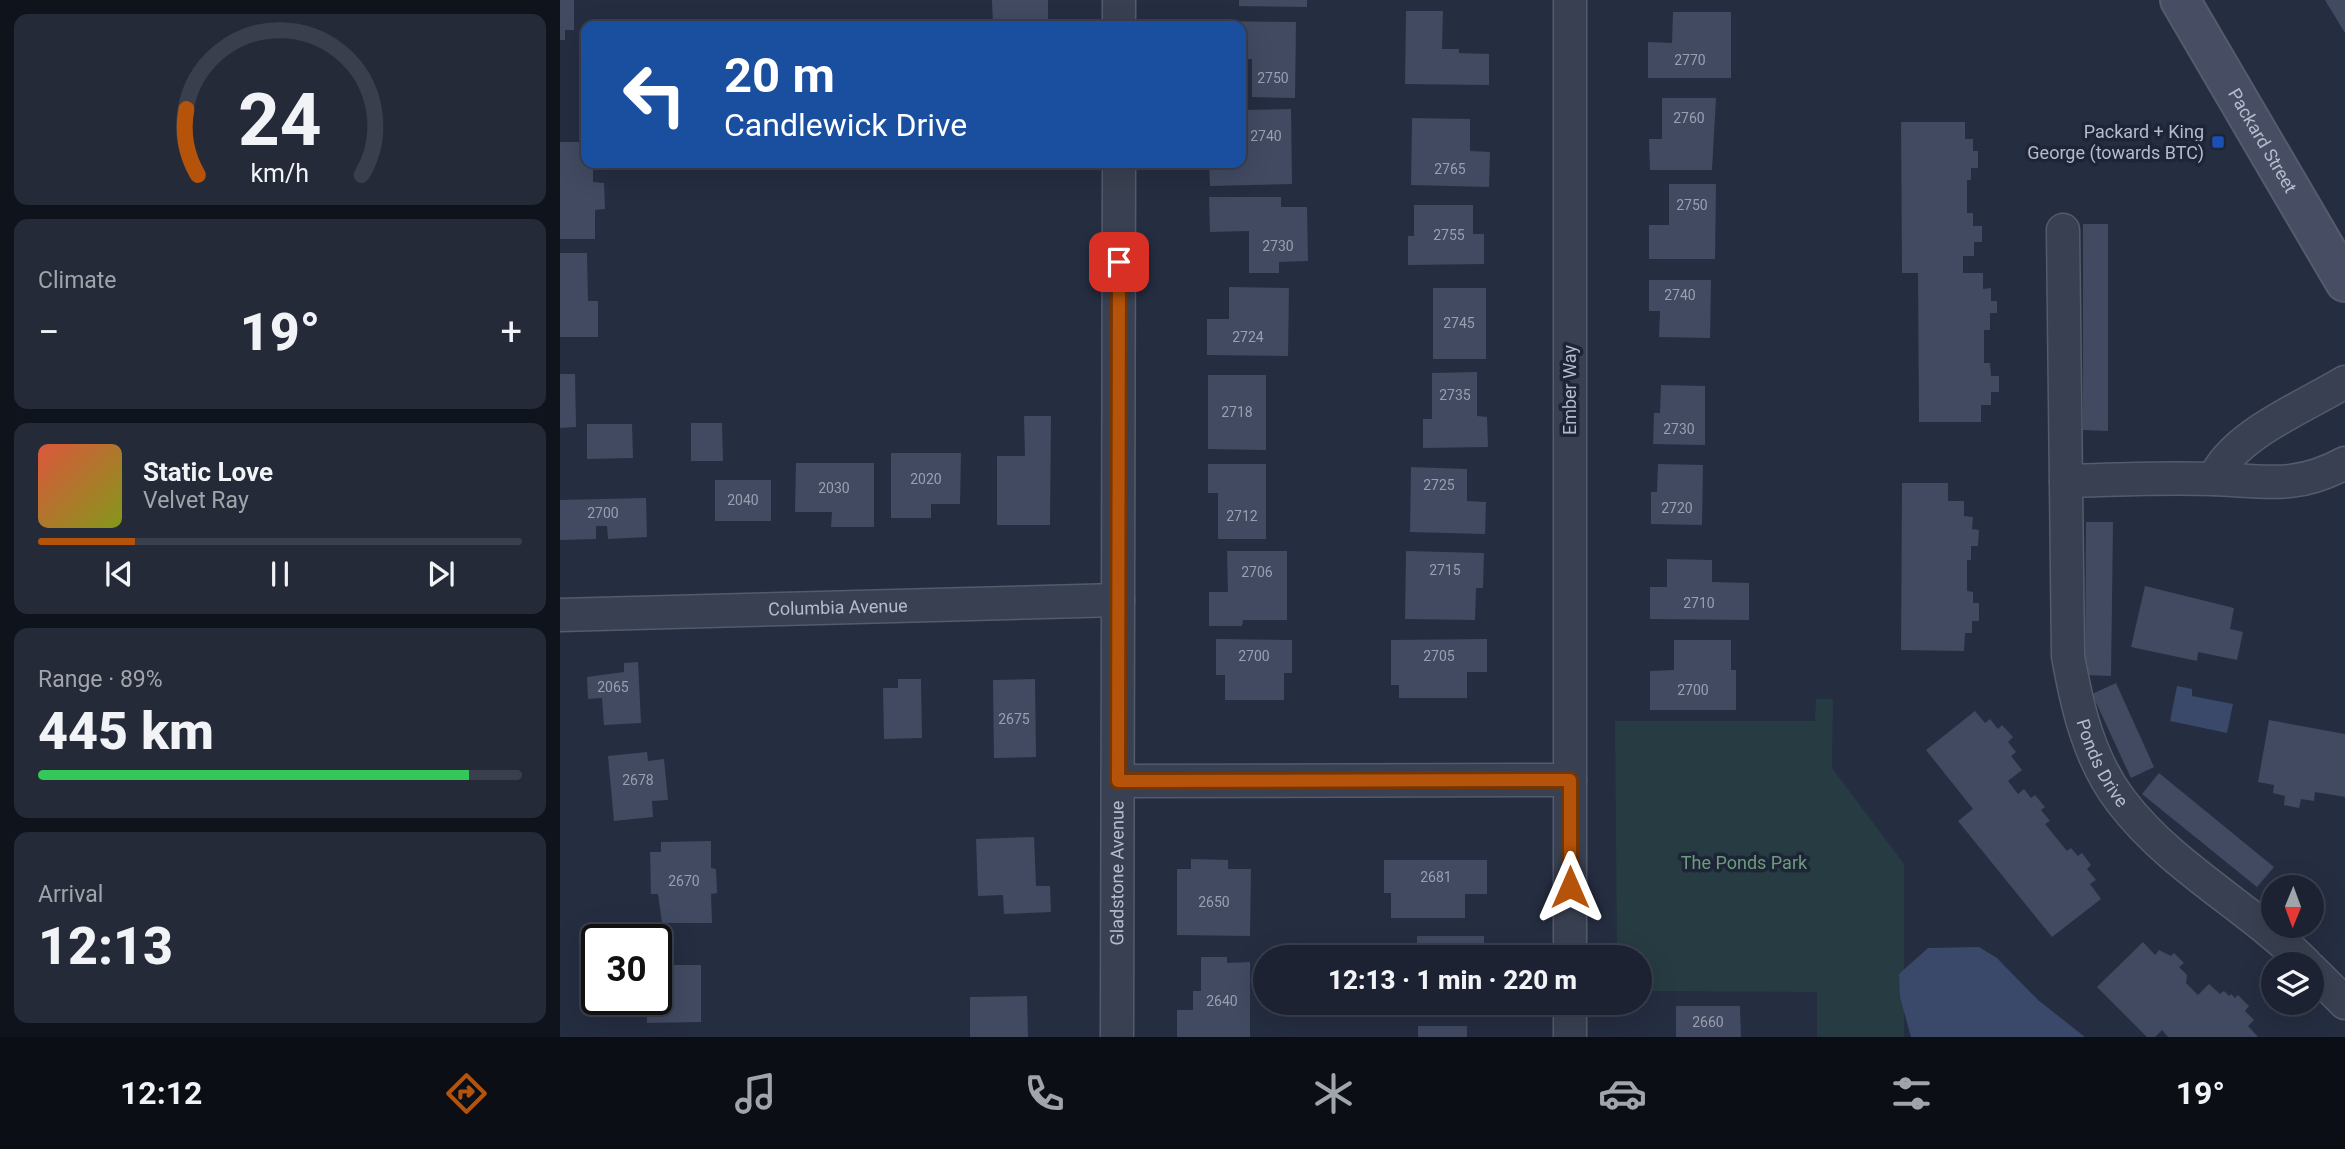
<!DOCTYPE html>
<html lang="en">
<head>
<meta charset="utf-8">
<style>
	:root { --surface:#1c2231; --page:#252a39; --text:#f1f3f6; --muted:#a0a4ab; --line:#3a3f4d; --accent:#b45309 }
	body { margin:0; font-family:Roboto,sans-serif; background:var(--page); color:var(--text); height:100vh; display:flex; flex-direction:column; font-size:26px; white-space:nowrap }
	* { box-sizing:border-box; margin:0 }
	p { font-size:23px; color:var(--muted) }
	.icon { flex:none; width:38px; height:38px; fill:none; stroke:currentColor; stroke-width:2; stroke-linecap:round; stroke-linejoin:round }
	.map { position:relative; flex:1; overflow:hidden }
	.sheet { display:flex; flex-direction:column; gap:14px; padding:14px; background:#0f131b; width:560px }
	.sheet>* { flex:none }
	.top-card { position:absolute; left:21px; top:21px; width:665px; height:147px; border-radius:14px; box-shadow:0 7px 28px #0002,0 0 0 2px var(--line); background:#1a4fa0; color:#fff; overflow:hidden }
	.needle { width:46px; rotate:181deg }
	.buttons { position:absolute; left:1701px; top:875px; display:grid; gap:14px }
	.buttons a { display:grid; place-items:center; width:63px; height:63px; border-radius:50%; background:var(--surface); box-shadow:0 7px 28px #0002,0 0 0 2px var(--line); font-size:35px }
	.speed { position:absolute; left:21px; top:924px; display:flex; gap:14px; font-size:35px; font-weight:700; text-align:center }
	.speed>* { display:grid; place-content:center; width:91px; height:91px; border-radius:50%; background:var(--surface); box-shadow:0 7px 28px #0002,0 0 0 2px var(--line); line-height:1 }
	.speed .limit { border:4px solid #111; border-radius:10px; background:#fff; color:#111 }
	.pin { position:absolute; display:grid; place-items:center; width:60px; height:60px; color:#fff; margin:-30px; border-radius:14px; box-shadow:0 4px 10px #0006 }
	.me { position:absolute; width:77px; margin:-38px; rotate:0deg; stroke-linejoin:round; filter:drop-shadow(0 0 5px #0008) }
	.turn { display:flex; align-items:center; gap:24px; height:147px; padding:0 28px; font-size:32px }
	.turn .icon { width:91px; height:91px; stroke-width:2.5 }
	.turn b { display:block; font-size:49px; line-height:60px }
	.big { font-size:52px; font-weight:800; line-height:1.1 }
	.sheet .card { flex:1; display:flex; flex-direction:column; justify-content:center; gap:10px; min-width:0; padding:0 24px; border-radius:14px; background:var(--page) }
	.sheet .dial { align-items:center; gap:0 }
	.dial svg { height:182px; overflow:visible; fill:none; stroke:var(--line); stroke-width:7; stroke-linecap:round; text-anchor:middle }
	.dial text { fill:var(--text); stroke:none }
	.song { display:flex; align-items:center; gap:21px }
	.cover { width:84px; height:84px; border-radius:10px; background:linear-gradient(135deg,hsl(10 70% 55%),hsl(70 70% 35%)) }
	.played { height:7px; border-radius:4px; background:linear-gradient(90deg,var(--accent) 20%,var(--line) 20%) }
	.keys { display:flex; justify-content:space-around; direction:ltr }
	.heat { display:flex; justify-content:space-between; align-items:center; font-size:38px; direction:ltr }
	.charge { height:10px; border-radius:5px; background:linear-gradient(90deg,#34c759 89%,var(--line) 0) }
	.trip { position:absolute; left:693px; top:945px; width:399px; height:70px; border-radius:35px; background:var(--surface); box-shadow:0 7px 28px #0002,0 0 0 2px var(--line); font-weight:800; line-height:70px; text-align:center }
	.dock { display:flex; height:112px; justify-content:space-around; align-items:center; background:#0b0e14; color:var(--muted) }
	.dock .icon { width:49px; height:49px }
	.dock .on { color:var(--accent) }
	.dock b { font-size:32px; color:var(--text) }
	main { display:flex; flex:1; min-height:0 }
	.map>svg:first-child { display:block }
</style>
</head>
<body>
<main>
<section class="sheet">
<div class="card dial"><svg viewBox="0 0 100 80">
<path d="M14 69A42 42 0 1 1 86 69"/>
<path d="M14 69A42 42 0 0 1 9 40" stroke="#b45309"/>
<text x="50" y="56" font-size="32" font-weight="700">24</text>
<text x="50" y="72" font-size="11">km/h</text>
</svg></div>
<div class="card"><p>Climate</p>
<div class="heat"><a>−</a><b class="big">19°</b><a>+</a></div>
</div>
<div class="card">
<div class="song"><i class="cover"></i><div><b>Static Love</b><p>Velvet Ray</p></div></div>
<div class="played"></div>
<div class="keys"><svg class="icon" aria-label="previous" viewBox="0 0 24 24"><path d="M18 5L8 12l10 7zM5 5v14"/></svg><svg class="icon" aria-label="pause" viewBox="0 0 24 24"><path d="M8 5v14M16 5v14"/></svg><svg class="icon" aria-label="next" viewBox="0 0 24 24"><path d="M6 5l10 7-10 7zM19 5v14"/></svg></div>
</div>
<div class="card"><p>Range · 89%</p><b class="big">445 km</b><div class="charge"></div></div>
<div class="card"><p>Arrival</p><b class="big">12:13</b></div>
</section>
<div class="map">
<svg width="1785" height="1037" viewBox="0 0 1785 1037">
	<rect width="100%" height="100%" fill="#252d41"/>
	<path fill="#273b42" d="M 1256,699 L 1273,699 L 1272,768 L 1344,864 L 1344,1037 L 1257,1037 L 1257,992 L 1080,991 L 1080,957 L 1057,957 L 1055,721 L 1255,721 Z"/>
	<g fill="#3a486a">
		<path d="M 1617,686 L 1632,689 L 1632,696 L 1673,704 L 1667,733 L 1610,721 Z"/>
		<path d="M 1419,947 L 1437,958 L 1478,1000 L 1525,1037 L 1351,1037 L 1340,997 L 1339,974 L 1368,948 Z"/>
	</g>
	<g fill="#414a61">
		<path d="M 0,0 L 14,0 L 14,30 L 5,30 L 5,40 L 0,40 Z"/>
		<path d="M 432,0 L 488,0 L 488,22 L 485,23 L 485,26 L 433,26 Z"/>
		<path d="M 679,0 L 747,0 L 747,7 L 679,6 Z"/>
		<path d="M 1765,0 L 1785,0 L 1785,33 Z"/>
		<path d="M 846,11 L 883,11 L 882,49 L 899,49 L 899,53 L 929,54 L 929,85 L 845,84 Z"/>
		<path d="M 1113,12 L 1171,12 L 1171,78 L 1088,78 L 1088,42 L 1112,43 Z"/>
		<path d="M 651,21 L 736,22 L 735,98 L 692,97 L 692,59 L 681,59 L 681,26 L 651,26 Z"/>
		<path d="M 1102,98 L 1156,98 L 1152,170 L 1090,170 L 1089,139 L 1102,139 Z"/>
		<path d="M 731,109 L 732,184 L 650,186 L 649,163 L 681,163 L 681,110 Z"/>
		<path d="M 852,118 L 910,119 L 910,151 L 930,152 L 929,187 L 851,185 Z"/>
		<path d="M 1341,122 L 1405,122 L 1405,139 L 1413,139 L 1413,151 L 1418,151 L 1418,168 L 1411,168 L 1411,180 L 1407,180 L 1407,213 L 1413,213 L 1413,226 L 1422,226 L 1422,242 L 1414,242 L 1414,256 L 1403,256 L 1403,273 L 1423,273 L 1423,289 L 1431,288 L 1431,301 L 1437,301 L 1437,313 L 1430,313 L 1430,330 L 1424,330 L 1424,363 L 1430,363 L 1431,376 L 1439,376 L 1439,392 L 1431,392 L 1431,405 L 1421,405 L 1421,422 L 1359,422 L 1358,273 L 1342,273 Z"/>
		<path d="M 0,142 L 26,142 L 26,163 L 33,163 L 33,182 L 44,183 L 45,209 L 35,210 L 35,239 L 0,239 Z"/>
		<path d="M 1109,184 L 1156,184 L 1155,259 L 1089,259 L 1089,225 L 1109,225 Z"/>
		<path d="M 649,197 L 721,197 L 721,207 L 747,207 L 748,261 L 719,262 L 719,273 L 689,273 L 689,231 L 650,232 Z"/>
		<path d="M 854,205 L 913,205 L 913,234 L 924,234 L 924,264 L 848,265 L 848,236 L 854,236 Z"/>
		<path d="M 1523,224 L 1548,224 L 1548,431 L 1523,430 Z"/>
		<path d="M 0,253 L 27,253 L 28,301 L 38,301 L 38,337 L 0,337 Z"/>
		<path d="M 1089,280 L 1151,280 L 1150,338 L 1099,337 L 1100,311 L 1089,311 Z"/>
		<path d="M 669,287 L 729,288 L 728,356 L 647,355 L 647,319 L 669,319 Z"/>
		<rect x="873" y="288" width="53" height="71"/>
		<path d="M 917,372 L 917,416 L 927,417 L 928,447 L 863,448 L 863,419 L 872,419 L 872,373 Z"/>
		<path d="M 0,374 L 15,374 L 16,427 L 0,428 Z"/>
		<path d="M 648,375 L 706,375 L 706,450 L 648,449 Z"/>
		<path d="M 1101,385 L 1145,386 L 1145,445 L 1093,444 L 1094,413 L 1100,413 Z"/>
		<path d="M 464,416 L 491,416 L 490,525 L 437,525 L 437,456 L 465,456 Z"/>
		<path d="M 131,423 L 162,423 L 163,461 L 131,461 Z"/>
		<path d="M 27,424 L 72,424 L 73,458 L 27,459 Z"/>
		<path d="M 331,453 L 401,453 L 400,504 L 371,504 L 371,518 L 331,518 Z"/>
		<path d="M 236,463 L 314,463 L 314,527 L 271,527 L 272,512 L 235,512 Z"/>
		<path d="M 648,464 L 706,464 L 706,539 L 658,539 L 658,493 L 648,493 Z"/>
		<path d="M 1098,464 L 1143,465 L 1142,525 L 1091,524 L 1091,492 L 1097,492 Z"/>
		<path d="M 851,467 L 907,469 L 907,501 L 926,502 L 925,534 L 850,532 Z"/>
		<rect x="155" y="480" width="56" height="41"/>
		<path d="M 1342,483 L 1388,483 L 1388,501 L 1404,501 L 1404,516 L 1413,517 L 1412,529 L 1419,530 L 1418,546 L 1411,546 L 1411,560 L 1407,560 L 1407,591 L 1413,592 L 1413,603 L 1419,603 L 1419,621 L 1412,621 L 1412,633 L 1405,633 L 1404,651 L 1341,650 Z"/>
		<path d="M 86,498 L 87,537 L 48,539 L 47,526 L 36,526 L 36,539 L 0,540 L 0,500 Z"/>
		<path d="M 1526,522 L 1553,522 L 1551,676 L 1525,675 Z"/>
		<path d="M 667,551 L 727,551 L 727,620 L 683,620 L 682,626 L 649,626 L 649,592 L 668,592 Z"/>
		<path d="M 846,551 L 924,553 L 923,588 L 916,588 L 915,620 L 845,619 Z"/>
		<path d="M 1107,559 L 1152,560 L 1152,582 L 1189,583 L 1189,620 L 1090,619 L 1090,587 L 1107,587 Z"/>
		<path d="M 1585,586 L 1674,608 L 1670,629 L 1683,632 L 1677,660 L 1638,652 L 1637,661 L 1571,647 Z"/>
		<path d="M 656,639 L 732,640 L 732,673 L 724,673 L 724,700 L 665,700 L 665,675 L 656,675 Z"/>
		<path d="M 927,639 L 927,672 L 907,672 L 907,698 L 839,698 L 839,685 L 831,685 L 831,640 Z"/>
		<path d="M 1114,640 L 1171,640 L 1171,670 L 1176,670 L 1176,710 L 1090,710 L 1090,671 L 1114,670 Z"/>
		<path d="M 78,662 L 81,723 L 44,725 L 42,698 L 28,699 L 27,677 L 64,672 L 64,663 Z"/>
		<path d="M 338,679 L 361,679 L 362,738 L 324,739 L 323,688 L 338,688 Z"/>
		<path d="M 475,679 L 476,757 L 434,758 L 433,680 Z"/>
		<path d="M 1556,683 L 1594,767 L 1571,778 L 1532,694 Z"/>
		<path d="M 1415,711 L 1425,723 L 1430,719 L 1438,729 L 1442,725 L 1453,737 L 1448,742 L 1456,752 L 1451,756 L 1462,770 L 1448,781 L 1458,794 L 1464,789 L 1471,798 L 1475,795 L 1485,807 L 1481,810 L 1490,821 L 1485,824 L 1507,851 L 1511,848 L 1518,856 L 1522,853 L 1531,865 L 1527,869 L 1536,880 L 1530,884 L 1541,899 L 1492,937 L 1398,821 L 1413,809 L 1366,750 Z"/>
		<path d="M 1709,720 L 1785,734 L 1785,797 L 1755,792 L 1754,801 L 1741,799 L 1739,808 L 1724,805 L 1725,796 L 1713,793 L 1714,785 L 1698,782 Z"/>
		<path d="M 87,752 L 88,761 L 104,759 L 108,800 L 92,801 L 93,817 L 54,821 L 48,756 Z"/>
		<path d="M 1599,773 L 1714,867 L 1697,887 L 1582,794 Z"/>
		<path d="M 474,837 L 476,886 L 490,886 L 491,912 L 444,914 L 443,895 L 418,896 L 416,839 Z"/>
		<path d="M 151,841 L 151,868 L 156,869 L 157,893 L 151,894 L 152,923 L 102,923 L 98,894 L 91,894 L 90,852 L 101,852 L 101,842 Z"/>
		<path d="M 631,859 L 668,860 L 668,869 L 691,869 L 690,936 L 617,935 L 617,869 L 631,869 Z"/>
		<path d="M 824,860 L 927,860 L 927,894 L 905,894 L 905,918 L 831,918 L 831,893 L 824,893 Z"/>
		<path d="M 857,936 L 924,936 L 924,956 L 857,957 Z"/>
		<path d="M 1583,942 L 1595,955 L 1599,950 L 1611,956 L 1614,953 L 1624,963 L 1619,967 L 1627,975 L 1626,983 L 1638,995 L 1649,984 L 1660,994 L 1664,991 L 1669,996 L 1671,994 L 1675,998 L 1678,995 L 1689,1006 L 1685,1011 L 1694,1020 L 1688,1026 L 1698,1037 L 1608,1037 L 1602,1030 L 1595,1037 L 1587,1037 L 1537,987 Z"/>
		<path d="M 641,957 L 667,957 L 667,963 L 690,962 L 690,1037 L 617,1037 L 617,1010 L 633,1010 L 633,991 L 641,991 Z"/>
		<path d="M 96,965 L 141,965 L 141,1022 L 87,1023 L 87,999 L 96,999 Z"/>
		<path d="M 467,996 L 468,1037 L 410,1037 L 410,997 Z"/>
		<rect x="845" y="1003" width="87" height="8"/>
		<path d="M 1116,1006 L 1180,1006 L 1181,1037 L 1116,1037 Z"/>
		<rect x="858" y="1026" width="49" height="11"/>
	</g>
	<g fill="none" stroke-linecap="round" stroke-linejoin="round">
		<defs>
			<g id="minor">
				<path d="M 559,26 L 559,0"/>
				<path id="s1" d="M 1503,230 L 1508,656 C 1517,707 1529,759 1561,801 C 1611,867 1688,906 1746,964"/>
				<path d="M 1654,479 C 1673,435 1744,407 1785,382"/>
				<path d="M 1506,481 C 1554,480 1604,477 1653,479 C 1705,481 1735,490 1785,463"/>
				<path id="s2" d="M 0,615 L 558,600"/>
				<path d="M 558,781 L 1010,780"/>
				<path d="M 1010,957 L 1010,0"/>
				<path d="M 1752,970 L 1785,1003"/>
				<path id="s3" d="M 557,1037 L 559,163"/>
				<path d="M 1010,1037 L 1010,1003"/>
			</g>
			<g id="secondary">
				<path id="s4" d="M 1620,0 L 1785,282"/>
			</g>
		</defs>
		<use href="#minor" stroke="#545b6b" stroke-width="35"/>
		<use href="#secondary" stroke="#545b6b" stroke-width="42"/>
		<use href="#minor" stroke="#394051" stroke-width="32"/>
		<use href="#secondary" stroke="#474e64" stroke-width="38"/>
	</g>
	<g fill="none" stroke-linecap="round" stroke-linejoin="round">
		<defs>
			<path id="route" d="M 559,262 L 558,781 L 1010,780 L 1010,887"/>
		</defs>
		<use href="#route" stroke="#753606" stroke-width="18"/>
		<use href="#route" stroke="#b45309" stroke-width="12"/>
	</g>
	<rect fill="#1a4fb4" stroke="#1e2536" stroke-width="2.5" x="1651" y="135" width="14" height="14" rx="3.5"/>
	<g text-anchor="middle" stroke-width="7" stroke-linejoin="round" paint-order="stroke">
		<g font-size="14" fill="#999fb0">
			<text x="1130" y="65">2770</text>
			<text x="713" y="83">2750</text>
			<text x="1129" y="123">2760</text>
			<text x="706" y="141">2740</text>
			<text x="890" y="174">2765</text>
			<text x="1132" y="210">2750</text>
			<text x="889" y="240">2755</text>
			<text x="718" y="251">2730</text>
			<text x="1120" y="300">2740</text>
			<text x="899" y="328">2745</text>
			<text x="688" y="342">2724</text>
			<text x="895" y="400">2735</text>
			<text x="677" y="417">2718</text>
			<text x="1119" y="434">2730</text>
			<text x="366" y="484">2020</text>
			<text x="879" y="490">2725</text>
			<text x="274" y="493">2030</text>
			<text x="183" y="505">2040</text>
			<text x="1117" y="513">2720</text>
			<text x="43" y="518">2700</text>
			<text x="682" y="521">2712</text>
			<text x="885" y="575">2715</text>
			<text x="697" y="577">2706</text>
			<text x="1139" y="608">2710</text>
			<text x="694" y="661">2700</text>
			<text x="879" y="661">2705</text>
			<text x="53" y="692">2065</text>
			<text x="1133" y="695">2700</text>
			<text x="454" y="724">2675</text>
			<text x="78" y="785">2678</text>
			<text x="876" y="882">2681</text>
			<text x="124" y="886">2670</text>
			<text x="654" y="907">2650</text>
			<text x="662" y="1006">2640</text>
			<text x="1148" y="1027">2660</text>
		</g>
		<g font-size="18" fill="#b6bbcb" stroke="#1e2536" text-anchor="end">
			<text x="1644" y="138">Packard + King<tspan x="1644" dy="21">George (towards BTC)</tspan></text>
		</g>
		<g font-size="18" fill="#b6bbcb" stroke="#1e2536">
			<text dy="6" stroke="none"><textPath href="#s4" startOffset="163">Packard Street</textPath></text>
			<text transform="translate(1010 390) rotate(-90)" y="6">Ember Way</text>
			<text dy="6" stroke="none"><textPath href="#s2" startOffset="278">Columbia Avenue</textPath></text>
			<text dy="6" stroke="none"><textPath href="#s1" startOffset="539">Ponds Drive</textPath></text>
			<text dy="6" stroke="none"><textPath href="#s3" startOffset="164">Gladstone Avenue</textPath></text>
		</g>
		<g font-size="18" fill="#6c9c7d" stroke="#1e2536">
			<text x="1184" y="869">The Ponds Park</text>
		</g>
	</g>
</svg>
<div class="buttons">
<a><svg class="needle" viewBox="-14 -14 28 28"><path d="M0-13l5 13h-10z" fill="#e53935"/><path d="M0 13l5-13h-10z" fill="#a0a4ab"/></svg></a>
<a><svg class="icon" aria-label="layers" viewBox="0 0 24 24"><path d="M12 4l9 5-9 5-9-5zM3 14l9 5 9-5"/></svg></a>
</div>
<div class="speed"><div class="limit">30</div></div>
<div class="pin" style="left:559px;top:262px;background:#d93025"><svg class="icon" aria-label="arrive" viewBox="0 0 24 24"><path d="M6 21V4h12l-3 4 3 4H6"/></svg></div>
<svg class="me" style="left:1010px;top:887px" viewBox="-20 -20 40 40"><path d="M0-17L14 15 0 8-14 15z" fill="#b45309" stroke="#fff" stroke-width="4"/></svg>
<div class="trip">12:13 · 1 min · 220 m</div>
<div class="top-card">
<div class="turn"><svg class="icon" aria-label="left" viewBox="0 0 24 24"><path d="M17 20v-9H6M10 6l-5 5 5 5"/></svg><div><b>20 m</b>Candlewick Drive</div></div>
</div>
</div>
</main>
<nav class="dock">
<b>12:12</b>
<svg class="icon on" aria-label="directions" viewBox="0 0 24 24"><path d="M12 3l9 9-9 9-9-9zM9 14v-3h6M13 9l2 2-2 2"/></svg>
<svg class="icon" aria-label="music" viewBox="0 0 24 24"><path d="M9 18V5l10-2v13"/><circle cx="6" cy="18" r="3"/><circle cx="16" cy="16" r="3"/></svg>
<svg class="icon" aria-label="phone" viewBox="0 0 24 24"><path d="M5 4h4l2 5-3 2q2 4 5 5l2-3 5 2v4C11 20 4 13 5 4z"/></svg>
<svg class="icon" aria-label="climate" viewBox="0 0 24 24"><path d="M12 3v18M4 7l16 10M4 17L20 7"/></svg>
<svg class="icon" aria-label="car" viewBox="0 0 24 24"><path d="M5 17H2v-5l4-1 3-4h7l3 4 3 1v5h-3M9 17h6M6 11h13"/><circle cx="7" cy="17" r="2"/><circle cx="17" cy="17" r="2"/></svg>
<svg class="icon" aria-label="filters" viewBox="0 0 24 24"><path d="M4 7h16M4 17h16"/><circle cx="9" cy="7" r="2"/><circle cx="15" cy="17" r="2"/></svg>
<b>19°</b>
</nav>
</body>
</html>
